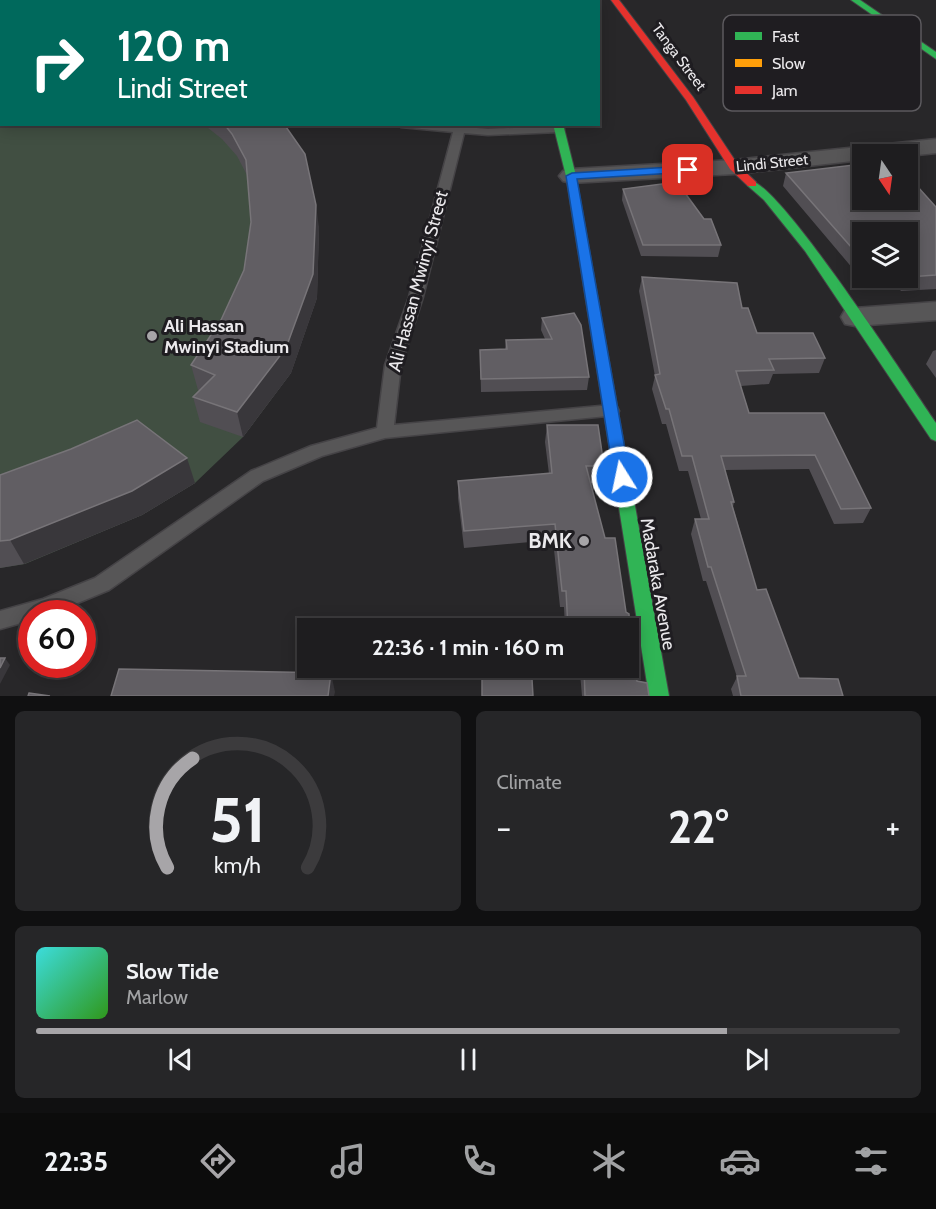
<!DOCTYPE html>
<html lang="en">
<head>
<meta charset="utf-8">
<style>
	:root { --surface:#1e1d1f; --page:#262628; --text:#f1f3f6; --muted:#a1a2a4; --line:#3c3b3d; --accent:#a7a5a8 }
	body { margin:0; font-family:Cabin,sans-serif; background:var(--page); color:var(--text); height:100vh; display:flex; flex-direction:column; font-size:22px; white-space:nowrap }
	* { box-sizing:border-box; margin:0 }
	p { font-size:20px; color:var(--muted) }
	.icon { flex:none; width:33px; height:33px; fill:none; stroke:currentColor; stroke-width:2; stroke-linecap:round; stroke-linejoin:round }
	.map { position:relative; height:696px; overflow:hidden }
	.details { display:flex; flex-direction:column; gap:15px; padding:15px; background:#101011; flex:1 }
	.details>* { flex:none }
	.hud { position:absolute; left:0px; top:0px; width:600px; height:126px; box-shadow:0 3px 15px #0003,0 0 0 2px var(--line); background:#00695c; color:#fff; overflow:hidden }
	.needle { width:39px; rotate:167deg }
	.fabs { position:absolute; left:852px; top:144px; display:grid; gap:12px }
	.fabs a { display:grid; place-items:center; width:66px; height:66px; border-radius:0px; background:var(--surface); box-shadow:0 3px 15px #0003,0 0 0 2px var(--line); font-size:30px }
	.speed { position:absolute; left:18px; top:600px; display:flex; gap:12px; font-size:30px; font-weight:700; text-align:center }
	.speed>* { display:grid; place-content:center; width:78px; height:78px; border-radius:50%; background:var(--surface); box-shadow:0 3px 15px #0003,0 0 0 2px var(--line); line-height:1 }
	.speed .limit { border:9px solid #d22; background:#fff; color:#111 }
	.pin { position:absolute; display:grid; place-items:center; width:51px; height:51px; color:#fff; margin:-26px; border-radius:12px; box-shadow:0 3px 9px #0006 }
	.me { position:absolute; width:66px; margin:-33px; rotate:350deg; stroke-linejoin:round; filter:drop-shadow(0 0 4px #0008) }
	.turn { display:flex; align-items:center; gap:21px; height:126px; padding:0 18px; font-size:27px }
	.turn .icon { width:78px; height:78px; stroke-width:2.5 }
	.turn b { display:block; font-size:42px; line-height:51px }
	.big { font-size:45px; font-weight:800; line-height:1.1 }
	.details .tile { flex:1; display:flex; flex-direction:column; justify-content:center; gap:9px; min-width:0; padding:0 21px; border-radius:9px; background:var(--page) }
	.details .dial { align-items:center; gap:0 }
	.dial svg { height:156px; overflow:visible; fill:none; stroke:var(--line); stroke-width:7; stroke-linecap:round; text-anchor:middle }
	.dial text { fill:var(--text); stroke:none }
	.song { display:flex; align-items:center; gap:18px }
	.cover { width:72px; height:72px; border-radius:9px; background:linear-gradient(135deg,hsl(180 70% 55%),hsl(110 70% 35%)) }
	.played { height:6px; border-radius:3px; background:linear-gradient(90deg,var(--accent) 80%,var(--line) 80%) }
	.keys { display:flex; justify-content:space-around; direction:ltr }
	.heat { display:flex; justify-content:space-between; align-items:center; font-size:33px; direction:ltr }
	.details .tiles { flex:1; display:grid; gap:15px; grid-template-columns:1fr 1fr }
	.tile:last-child { grid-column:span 2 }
	.trip { position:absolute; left:297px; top:618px; width:342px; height:60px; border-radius:0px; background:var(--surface); box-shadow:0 3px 15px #0003,0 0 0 2px var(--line); font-weight:800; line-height:60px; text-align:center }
	.tabs { display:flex; height:96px; justify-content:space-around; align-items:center; background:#0c0c0c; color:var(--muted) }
	.tabs .icon { width:42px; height:42px }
	.tabs .on { color:var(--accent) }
	.tabs b { font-size:27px; color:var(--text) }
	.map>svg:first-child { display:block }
</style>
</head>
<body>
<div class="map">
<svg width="936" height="696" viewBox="0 0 936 696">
	<rect width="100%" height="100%" fill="#282729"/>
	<path fill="#414f42" d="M 0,96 L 2,124 L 267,125 L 291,373 L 243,437 L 195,483 L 142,515 L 25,564 L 0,568 Z"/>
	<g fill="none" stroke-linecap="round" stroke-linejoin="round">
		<defs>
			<g id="lane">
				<path d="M 239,0 L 250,0 L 238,2 Z"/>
				<path d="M 448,0 L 457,0 L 458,2 L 449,2 Z"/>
				<path d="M 396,124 L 465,124 L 465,127 L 488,129 L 559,126 L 564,129 L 559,132 L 488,135 L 464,133 L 423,297 L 401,365 L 394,425 L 611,405 L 617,407 L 619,411 L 617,415 L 385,438 L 322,456 L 263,481 L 109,590 L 51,614 L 32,614 L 32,620 L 0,629 L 0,611 L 43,599 L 95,578 L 251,471 L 311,446 L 377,428 L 385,365 L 409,297 L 453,132 L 401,127 Z"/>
			</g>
			<g id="street">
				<path d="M 936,139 L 936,153 L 908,156 L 862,154 L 862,160 L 734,174 L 571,183 L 563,181 L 559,176 L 563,171 L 571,169 L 734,160 Z"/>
				<path d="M 936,302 L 936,320 L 855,326 L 845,324 L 841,317 L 845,310 L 855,308 Z"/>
			</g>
			<g id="fast">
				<path d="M 851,0 L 860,0 L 936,52 L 936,59 Z"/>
				<path d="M 553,124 L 563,124 L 576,176 L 669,696 L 649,696 L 566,176 Z"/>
				<path d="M 752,181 C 785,191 909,384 936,423 L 936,441 L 931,439 L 805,251 L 764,200 L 748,186 L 747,184 Z"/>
			</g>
			<path id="slow" d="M 514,0 L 522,0 L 523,2 L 515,2 Z"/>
			<path id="jam" d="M 611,0 L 619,0 L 693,97 L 738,165 L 756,182 L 756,186 L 748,186 L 730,169 L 686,100 Z"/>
		</defs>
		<use href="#lane" stroke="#454346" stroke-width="3"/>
		<use href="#street" stroke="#454346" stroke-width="3"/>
		<use href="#fast" stroke="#454346" stroke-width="2"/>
		<use href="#slow" stroke="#454346" stroke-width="2"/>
		<use href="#jam" stroke="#454346" stroke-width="2"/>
		<use href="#lane" fill="#575657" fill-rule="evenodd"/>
		<use href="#street" fill="#575657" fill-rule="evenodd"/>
		<use href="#fast" fill="#30b455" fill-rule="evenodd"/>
		<use href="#slow" fill="#ff9f0a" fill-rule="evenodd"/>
		<use href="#jam" fill="#e5322d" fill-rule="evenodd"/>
	</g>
	<g fill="#514e53">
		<path d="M 0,0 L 196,0 L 193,2 L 2,2 Z"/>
		<path d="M 203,124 L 284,124 L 319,228 L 317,298 L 291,373 L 243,437 L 200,422 L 193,397 L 200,390 L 198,390 L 191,365 L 221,320 L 244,270 L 251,222 L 248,177 L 237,156 L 222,139 Z"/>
		<path d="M 786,173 L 936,207 L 936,289 L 901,291 L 897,286 L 879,288 L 871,278 L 908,278 L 908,232 L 862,232 L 862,269 L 854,270 L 783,186 Z"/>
		<path d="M 623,189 L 721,245 L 718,257 L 641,256 L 622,200 Z"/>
		<path d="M 642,277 L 742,308 L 757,333 L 825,358 L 819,373 L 773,374 L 769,384 L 741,386 L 749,413 L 824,413 L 871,508 L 863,523 L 834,524 L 809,469 L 725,470 L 734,502 L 733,507 L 757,590 L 799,678 L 843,696 L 733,696 L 731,689 L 737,677 L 706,581 L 703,581 L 691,534 L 695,519 L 701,519 L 688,471 L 679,471 L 666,424 L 662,424 L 652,389 L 655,376 L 639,291 Z"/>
		<path d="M 542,318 L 589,377 L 587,390 L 481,392 L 480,350 L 505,349 L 506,340 L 545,339 L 541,330 Z"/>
		<path d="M 936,350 L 936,378 L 926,364 L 933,351 Z"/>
		<path d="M 547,425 L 598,425 L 604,466 L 601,483 L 590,483 L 605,538 L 615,538 L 626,612 L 629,614 L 630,635 L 637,681 L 647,683 L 649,696 L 582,696 L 580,673 L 567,672 L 567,668 L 628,668 L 628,628 L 565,628 L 564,607 L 560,607 L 553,540 L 464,548 L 458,498 L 458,481 L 549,474 L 545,442 Z"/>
		<path d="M 0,475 L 195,483 L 142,515 L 24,564 L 0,568 Z"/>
	</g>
	<g fill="#39373b">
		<path d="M 121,0 L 156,0 L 156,2 L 116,2 Z"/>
		<path d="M 168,0 L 196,0 L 193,2 L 169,2 Z"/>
		<rect x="0" y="95" width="2" height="23"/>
		<path d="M 316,205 L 319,228 L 317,298 L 291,373 L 243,437 L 237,412 Z"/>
		<path d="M 187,458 L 195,483 L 142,515 L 24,564 L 10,540 Z"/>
		<path d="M 5,658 L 10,665 L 0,684 L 0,668 Z"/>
		<path d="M 331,673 L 335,692 L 334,696 L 328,696 Z"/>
	</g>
	<g fill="#615e63" stroke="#777478" stroke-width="1.5">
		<path d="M 0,0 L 121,0 L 116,2 L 2,2 L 2,49 L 0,50 Z"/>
		<rect x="0" y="57" width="2" height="38"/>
		<path d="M 224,124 L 284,124 L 305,154 L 316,205 L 313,274 L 286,348 L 237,412 L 193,397 L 215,375 L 191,365 L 221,320 L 244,270 L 251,222 L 246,160 L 232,134 Z"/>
		<path d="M 862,164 L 862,200 L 908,200 L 908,176 L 936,207 L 936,275 L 908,277 L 908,232 L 862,232 L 862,255 L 859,256 L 786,173 Z"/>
		<path d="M 677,182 L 704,219 L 711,219 L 721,245 L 643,245 L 623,189 Z"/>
		<path d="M 642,277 L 737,283 L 742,308 L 748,308 L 757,333 L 813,333 L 825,358 L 769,359 L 774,370 L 736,371 L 749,413 L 824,413 L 871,508 L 841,509 L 815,455 L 721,456 L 734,502 L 731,502 L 757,590 L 766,589 L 799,678 L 838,679 L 843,696 L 741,696 L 737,676 L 746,676 L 711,567 L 708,567 L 695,519 L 709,519 L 692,456 L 682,456 L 669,409 L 666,409 L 655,375 L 660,374 Z"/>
		<path d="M 574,313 L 581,325 L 589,377 L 481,379 L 480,350 L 507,349 L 506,340 L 552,339 L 542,318 Z"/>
		<path d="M 137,420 L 187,458 L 132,491 L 10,540 L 0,541 L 0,475 L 71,449 Z"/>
		<path d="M 547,425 L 598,425 L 604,466 L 586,466 L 605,538 L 615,538 L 626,612 L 629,614 L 630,635 L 637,681 L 647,683 L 649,696 L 585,696 L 584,668 L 628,668 L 628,628 L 568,628 L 566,591 L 562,591 L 555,524 L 464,531 L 458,481 L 552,473 Z"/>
		<path d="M 0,658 L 5,658 L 0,668 Z"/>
		<path d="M 119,669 L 331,673 L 328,696 L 111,696 Z"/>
		<path d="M 482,678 L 532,679 L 533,696 L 482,696 Z"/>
		<path d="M 29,693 L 50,696 L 28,696 Z"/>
	</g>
	<path fill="#1a73e8" stroke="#114b97" stroke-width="1.5" d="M 688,166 L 693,170 L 691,172 L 577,179 L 630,477 L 627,481 L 622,483 L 616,481 L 614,477 L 566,176 L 572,173 Z"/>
	<g fill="#a7a5a8" stroke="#1f1d21" stroke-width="2">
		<circle cx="152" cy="336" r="6"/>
		<circle cx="584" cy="541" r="6"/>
	</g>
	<g text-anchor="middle" stroke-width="6" stroke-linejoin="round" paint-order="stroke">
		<g font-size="15" fill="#ebe9ec" stroke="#1f1d21">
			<text transform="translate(679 57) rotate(53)" y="5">Tanga Street</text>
			<text transform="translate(772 163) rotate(-6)" y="5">Lindi Street</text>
		</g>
		<g font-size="18" fill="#ebe9ec" stroke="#1f1d21">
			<text transform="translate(418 281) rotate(-75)" y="6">Ali Hassan Mwinyi Street</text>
			<text transform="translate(658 584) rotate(80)" y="6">Madaraka Avenue</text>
		</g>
		<g font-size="18" font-weight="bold" fill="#ebe9ec" stroke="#1f1d21" text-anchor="start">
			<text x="164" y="332">Ali Hassan<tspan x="164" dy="21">Mwinyi Stadium</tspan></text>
		</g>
		<g font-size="21" font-weight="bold" fill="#ebe9ec" stroke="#1f1d21" text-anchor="end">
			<text x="572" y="548">BMK</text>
		</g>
	</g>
	<rect x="723" y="15" width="198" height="96" rx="9" fill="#1f1d21" stroke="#5c5a5e" stroke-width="1.5"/>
	<rect x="735" y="32" width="27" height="8" fill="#30b455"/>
	<rect x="735" y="59" width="27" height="8" fill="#ff9f0a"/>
	<rect x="735" y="86" width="27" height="8" fill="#e5322d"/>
	<g font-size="16" fill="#ebe9ec">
		<text x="772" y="42">Fast</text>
		<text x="772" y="69">Slow</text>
		<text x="772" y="96">Jam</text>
	</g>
</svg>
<div class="fabs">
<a><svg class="needle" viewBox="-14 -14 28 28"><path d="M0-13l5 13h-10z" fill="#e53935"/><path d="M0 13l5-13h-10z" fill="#a1a2a4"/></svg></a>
<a><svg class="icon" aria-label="layers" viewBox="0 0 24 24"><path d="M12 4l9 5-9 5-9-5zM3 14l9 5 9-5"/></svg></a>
</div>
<div class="speed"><div class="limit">60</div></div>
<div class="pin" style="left:688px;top:170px;background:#d93025"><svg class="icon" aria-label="arrive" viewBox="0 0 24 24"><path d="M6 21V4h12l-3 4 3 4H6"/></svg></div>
<svg class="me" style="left:622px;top:477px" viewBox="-20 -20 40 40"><circle r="17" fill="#1a73e8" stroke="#fff" stroke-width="3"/><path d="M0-11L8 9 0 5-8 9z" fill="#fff"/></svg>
<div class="trip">22:36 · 1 min · 160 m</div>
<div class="hud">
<div class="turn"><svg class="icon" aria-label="right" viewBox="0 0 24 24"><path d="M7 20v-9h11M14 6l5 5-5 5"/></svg><div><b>120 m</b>Lindi Street</div></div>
</div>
</div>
<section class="details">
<div class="tiles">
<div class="tile dial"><svg viewBox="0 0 100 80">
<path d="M14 69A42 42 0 1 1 86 69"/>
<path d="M14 69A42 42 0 0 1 27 13" stroke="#a7a5a8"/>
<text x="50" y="56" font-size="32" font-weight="700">51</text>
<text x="50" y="72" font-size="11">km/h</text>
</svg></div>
<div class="tile"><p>Climate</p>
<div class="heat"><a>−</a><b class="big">22°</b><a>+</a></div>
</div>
<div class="tile">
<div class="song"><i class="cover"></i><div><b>Slow Tide</b><p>Marlow</p></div></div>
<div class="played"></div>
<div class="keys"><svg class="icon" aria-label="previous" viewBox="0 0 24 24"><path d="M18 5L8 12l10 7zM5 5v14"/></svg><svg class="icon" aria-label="pause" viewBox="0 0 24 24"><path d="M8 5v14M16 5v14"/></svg><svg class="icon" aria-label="next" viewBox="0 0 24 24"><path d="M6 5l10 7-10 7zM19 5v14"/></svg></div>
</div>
</div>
</section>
<nav class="tabs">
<b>22:35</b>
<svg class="icon on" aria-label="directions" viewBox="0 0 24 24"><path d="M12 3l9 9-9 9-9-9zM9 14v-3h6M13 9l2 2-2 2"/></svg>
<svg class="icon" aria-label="music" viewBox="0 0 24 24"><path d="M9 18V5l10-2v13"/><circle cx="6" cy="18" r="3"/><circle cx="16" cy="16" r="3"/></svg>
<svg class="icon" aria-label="phone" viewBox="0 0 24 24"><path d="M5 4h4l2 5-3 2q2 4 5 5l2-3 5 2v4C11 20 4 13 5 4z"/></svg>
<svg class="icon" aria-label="climate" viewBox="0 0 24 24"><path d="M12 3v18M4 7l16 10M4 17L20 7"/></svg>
<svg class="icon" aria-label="car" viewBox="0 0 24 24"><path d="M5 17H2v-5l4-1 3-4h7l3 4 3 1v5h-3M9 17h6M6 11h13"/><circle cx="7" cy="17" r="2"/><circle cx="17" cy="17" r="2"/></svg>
<svg class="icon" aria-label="filters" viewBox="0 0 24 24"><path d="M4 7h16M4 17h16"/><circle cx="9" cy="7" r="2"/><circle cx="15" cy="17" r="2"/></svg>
</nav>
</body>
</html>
